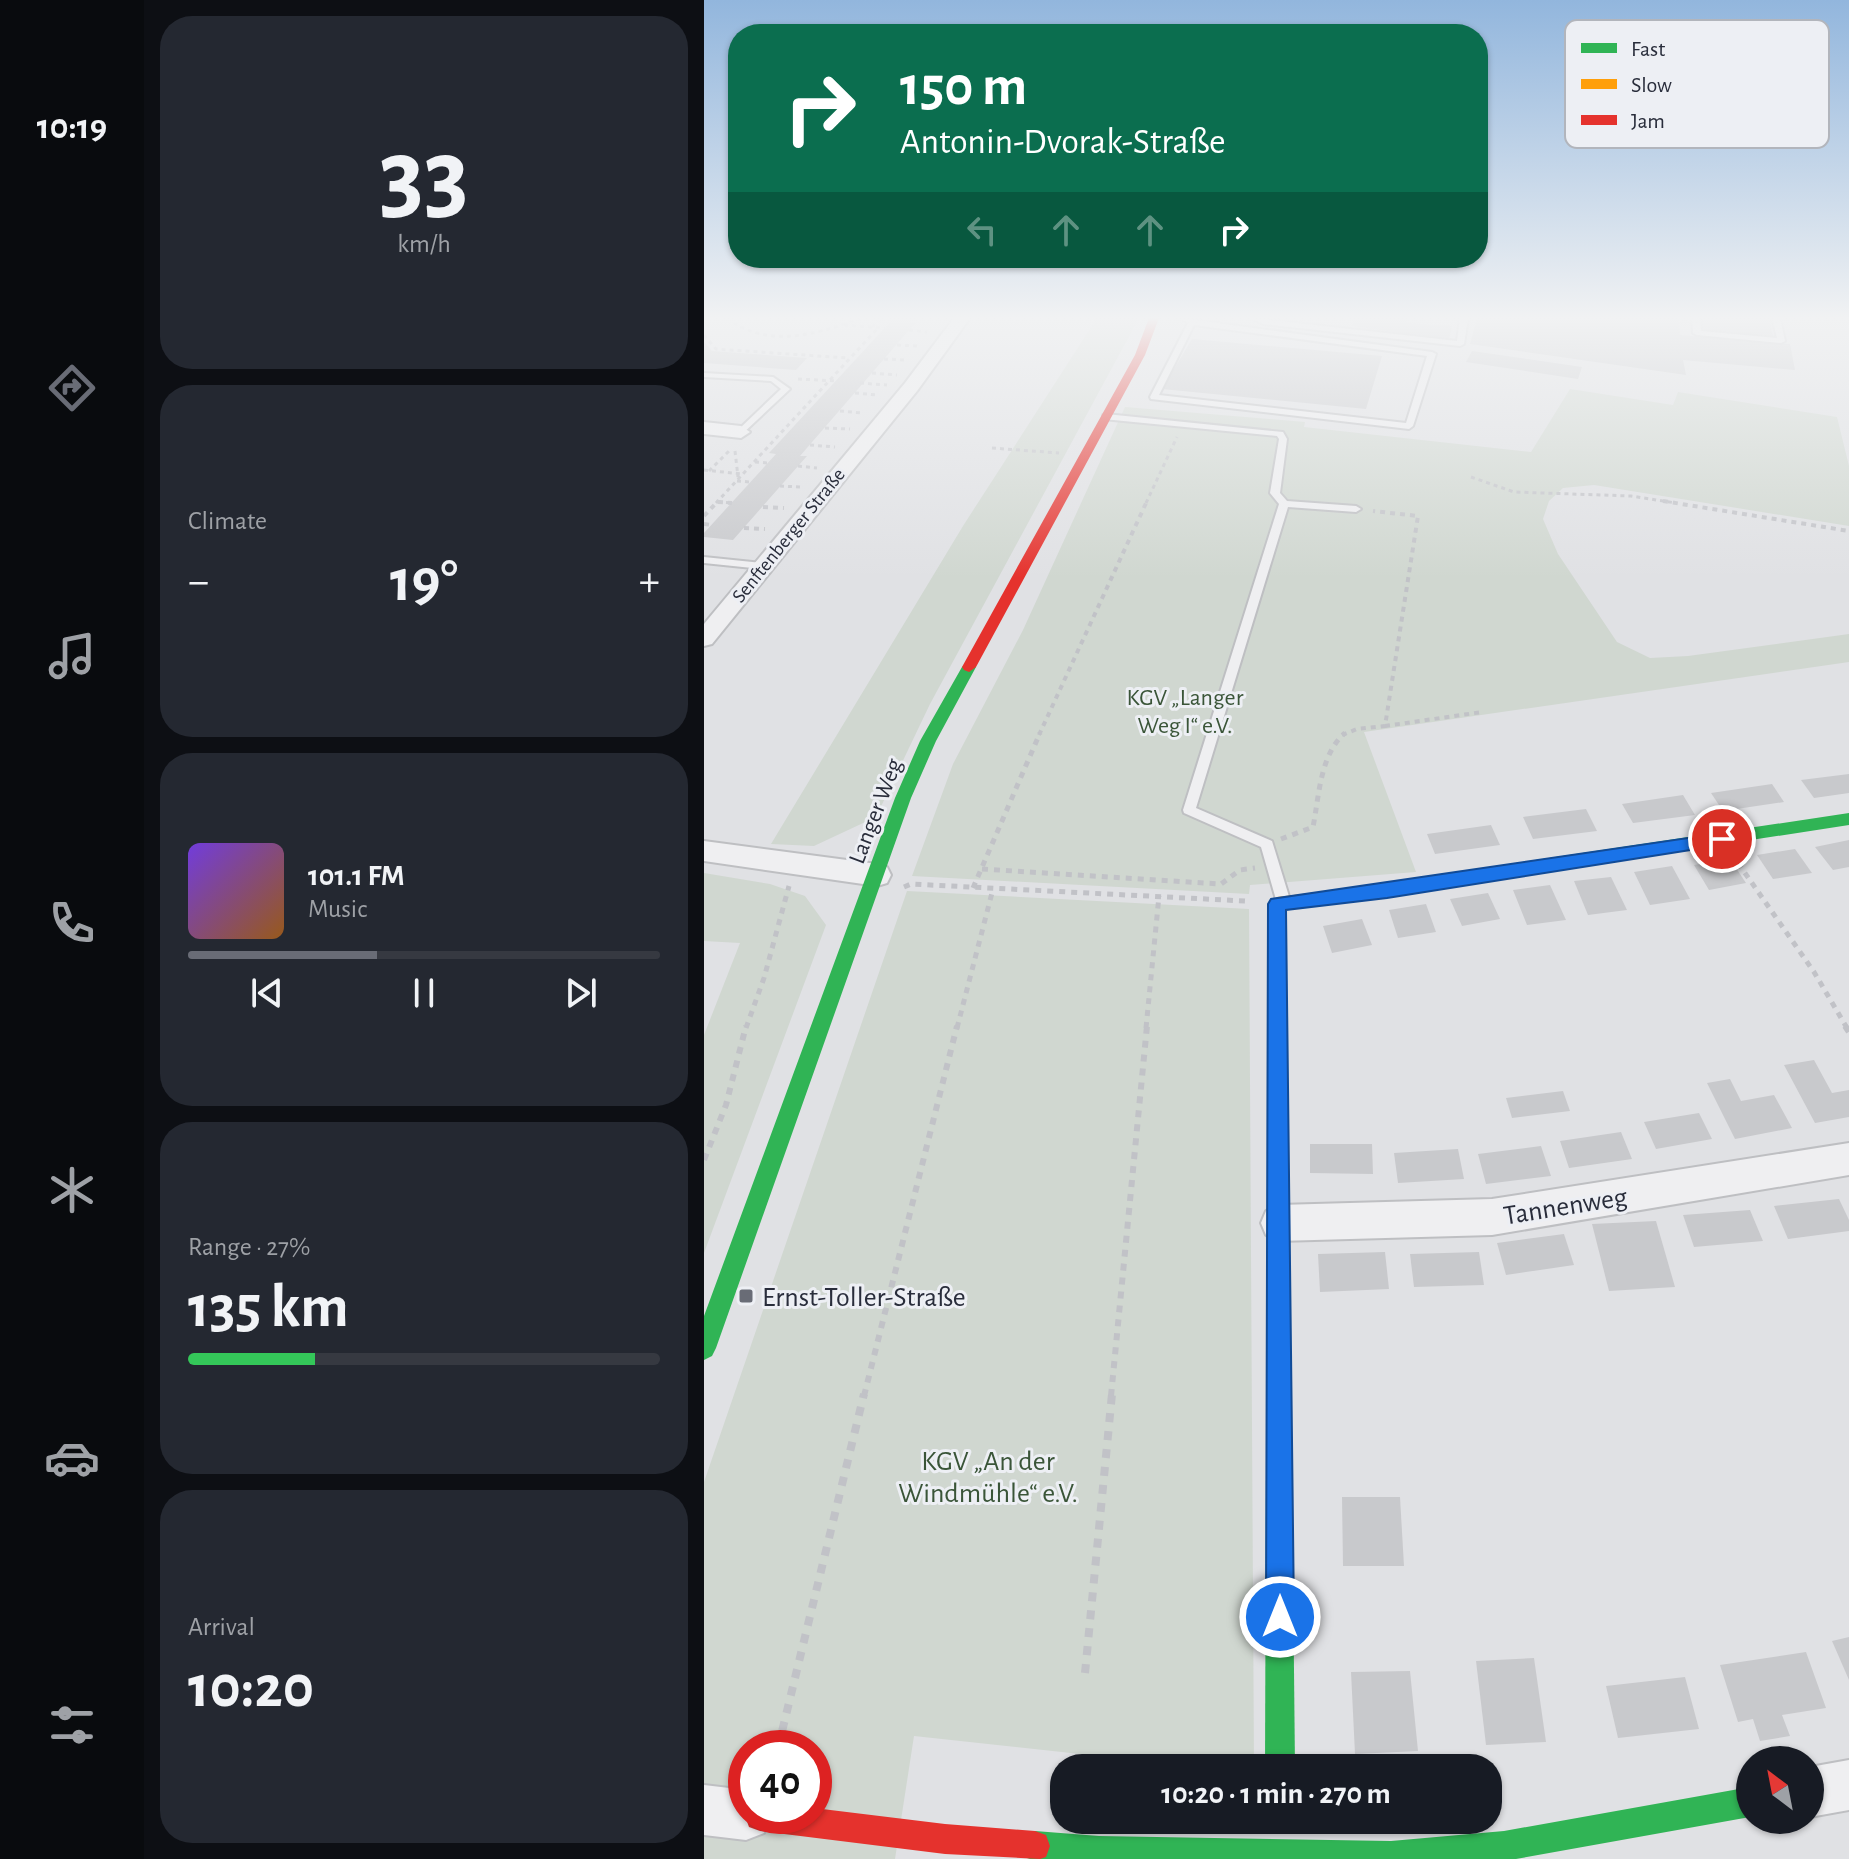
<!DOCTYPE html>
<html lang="en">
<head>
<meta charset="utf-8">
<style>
	:root { --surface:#171b24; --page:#242831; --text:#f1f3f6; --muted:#9ea1a6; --line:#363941; --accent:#696c76 }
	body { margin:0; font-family:"Alegreya Sans",sans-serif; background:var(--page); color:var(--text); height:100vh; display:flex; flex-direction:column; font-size:30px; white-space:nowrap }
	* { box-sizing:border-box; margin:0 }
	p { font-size:26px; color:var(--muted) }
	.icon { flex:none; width:44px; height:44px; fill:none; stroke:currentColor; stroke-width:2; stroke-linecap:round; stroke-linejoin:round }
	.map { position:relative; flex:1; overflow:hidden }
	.panel { display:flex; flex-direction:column; gap:16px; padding:16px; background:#0d0f14; width:560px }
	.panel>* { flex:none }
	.guide { position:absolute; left:24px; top:24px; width:760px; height:244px; border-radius:32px; box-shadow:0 2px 6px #0004; background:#0b6e4f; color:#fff; overflow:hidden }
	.needle { width:52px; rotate:328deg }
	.fabs { position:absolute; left:1032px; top:1746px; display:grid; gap:16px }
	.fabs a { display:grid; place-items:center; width:88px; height:88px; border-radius:50%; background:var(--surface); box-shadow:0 2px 6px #0004; font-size:40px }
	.speed { position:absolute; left:24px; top:1730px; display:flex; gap:16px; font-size:40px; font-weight:700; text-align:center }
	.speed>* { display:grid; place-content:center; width:104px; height:104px; border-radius:50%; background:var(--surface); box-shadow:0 2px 6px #0004; line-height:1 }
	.speed .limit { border:12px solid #d22; background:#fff; color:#111 }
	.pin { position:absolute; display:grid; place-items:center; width:68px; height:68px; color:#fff; margin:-34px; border:4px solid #fff; border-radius:50%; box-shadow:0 2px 8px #0007 }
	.me { position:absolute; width:88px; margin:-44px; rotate:0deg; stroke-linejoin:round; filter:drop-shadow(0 0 6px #0008) }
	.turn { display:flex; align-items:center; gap:28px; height:168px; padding:0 40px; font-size:36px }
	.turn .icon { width:104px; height:104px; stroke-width:2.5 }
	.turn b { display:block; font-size:56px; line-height:68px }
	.lanes { display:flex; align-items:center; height:76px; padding:0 40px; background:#0003; justify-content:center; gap:40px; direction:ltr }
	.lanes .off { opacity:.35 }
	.big { font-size:60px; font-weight:700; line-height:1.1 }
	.panel .tile { flex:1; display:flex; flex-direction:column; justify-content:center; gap:12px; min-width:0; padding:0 28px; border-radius:32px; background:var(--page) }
	.panel .dial { align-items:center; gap:0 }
	.dial b { font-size:104px; line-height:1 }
	.song { display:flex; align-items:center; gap:24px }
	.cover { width:96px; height:96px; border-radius:12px; background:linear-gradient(135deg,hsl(260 70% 55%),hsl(30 70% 35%)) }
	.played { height:8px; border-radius:4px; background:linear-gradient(90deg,var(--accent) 40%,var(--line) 40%) }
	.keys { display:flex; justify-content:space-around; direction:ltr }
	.heat { display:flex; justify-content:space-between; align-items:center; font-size:44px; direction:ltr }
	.charge { height:12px; border-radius:6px; background:linear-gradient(90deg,#34c759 27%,var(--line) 0) }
	.trip { position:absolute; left:346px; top:1754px; width:452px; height:80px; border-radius:32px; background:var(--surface); box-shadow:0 2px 6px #0004; font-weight:700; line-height:80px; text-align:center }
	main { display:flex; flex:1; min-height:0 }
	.menu { display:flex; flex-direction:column; width:144px; justify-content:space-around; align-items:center; background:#090b0e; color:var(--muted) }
	.menu .icon { width:56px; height:56px }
	.menu .selected { color:var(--accent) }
	.menu b { font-size:36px; color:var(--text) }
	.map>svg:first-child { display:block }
</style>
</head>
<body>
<main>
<nav class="menu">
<b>10:19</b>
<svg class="icon selected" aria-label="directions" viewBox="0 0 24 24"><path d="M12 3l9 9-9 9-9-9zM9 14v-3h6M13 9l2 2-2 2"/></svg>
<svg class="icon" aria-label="music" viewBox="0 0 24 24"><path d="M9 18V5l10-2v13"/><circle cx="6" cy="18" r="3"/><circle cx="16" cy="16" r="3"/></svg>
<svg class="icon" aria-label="phone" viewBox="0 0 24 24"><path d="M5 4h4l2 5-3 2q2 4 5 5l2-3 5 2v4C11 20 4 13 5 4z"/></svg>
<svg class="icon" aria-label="climate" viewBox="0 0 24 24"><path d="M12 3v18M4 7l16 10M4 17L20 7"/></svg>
<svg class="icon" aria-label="car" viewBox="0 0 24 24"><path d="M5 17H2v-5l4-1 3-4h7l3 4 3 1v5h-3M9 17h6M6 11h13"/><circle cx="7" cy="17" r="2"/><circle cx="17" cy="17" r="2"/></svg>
<svg class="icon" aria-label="filters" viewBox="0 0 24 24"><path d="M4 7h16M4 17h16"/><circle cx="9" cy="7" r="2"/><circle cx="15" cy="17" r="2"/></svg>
</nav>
<section class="panel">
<div class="tile dial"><b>33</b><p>km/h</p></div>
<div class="tile"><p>Climate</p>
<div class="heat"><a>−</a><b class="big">19°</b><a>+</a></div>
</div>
<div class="tile">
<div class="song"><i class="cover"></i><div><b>101.1 FM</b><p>Music</p></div></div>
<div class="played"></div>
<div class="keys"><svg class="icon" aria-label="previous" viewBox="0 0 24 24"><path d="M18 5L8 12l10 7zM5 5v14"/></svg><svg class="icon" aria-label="pause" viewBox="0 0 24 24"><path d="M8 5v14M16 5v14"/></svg><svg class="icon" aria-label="next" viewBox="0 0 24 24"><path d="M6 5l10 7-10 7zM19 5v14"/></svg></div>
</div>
<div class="tile"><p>Range · 27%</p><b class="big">135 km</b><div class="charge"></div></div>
<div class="tile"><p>Arrival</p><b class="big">10:20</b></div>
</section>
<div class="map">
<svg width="1145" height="1859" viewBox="0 0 1145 1859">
	<rect width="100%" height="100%" fill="#e0e1e4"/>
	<g fill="#d0d7d0" fill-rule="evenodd">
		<path d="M 393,318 L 435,318 L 226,704 L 172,817 L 110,846 L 67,844 L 259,526 Z"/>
		<path d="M 866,389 L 969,405 L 974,392 L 1133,417 L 1145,466 L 1145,526 L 890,485 L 859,488 L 845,501 L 839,519 L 854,554 L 913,642 L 946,658 L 984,656 L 1145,634 L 1145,662 L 660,732 L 712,872 L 546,885 L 545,894 L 208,876 L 249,764 L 319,630 L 421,407 L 601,422 L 600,427 L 827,452 Z"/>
		<path d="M 0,873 L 66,884 L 101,896 L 122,925 L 0,1253 L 0,1035 L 36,943 L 0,941 Z"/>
		<path d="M 203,891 L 545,909 L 550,1768 L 504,1768 L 210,1736 L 191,1859 L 0,1859 L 0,1482 ZM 42,1748 L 110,1748 L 110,1816 L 42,1816 Z"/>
	</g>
	<g fill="#c8c9cc">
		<path d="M 190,318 L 210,318 L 206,322 L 212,322 L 96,456 L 103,456 L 29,540 L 0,537 L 0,533 L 72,454 L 65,453 Z"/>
		<path d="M 650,318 L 704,318 L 703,323 L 748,326 L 745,340 L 648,326 Z"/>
		<path d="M 773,318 L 975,318 L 976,335 L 1086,344 L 1091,370 L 979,360 L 982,375 L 766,344 Z"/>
		<path d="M 995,318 L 1065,318 L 1069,336 L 997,330 Z"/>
		<path d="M 488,339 L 678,356 L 662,409 L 458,389 Z"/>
		<path d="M 0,342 L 8,351 L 103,358 L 92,370 L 0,363 Z"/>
		<path d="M 768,351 L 878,367 L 874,379 L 762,362 Z"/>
		<path d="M 1145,774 L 1145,793 L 1110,798 L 1097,780 Z"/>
		<path d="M 1068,784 L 1080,802 L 1019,811 L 1007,793 Z"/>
		<path d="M 979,795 L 991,815 L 929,823 L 918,804 Z"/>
		<path d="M 882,809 L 893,831 L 829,839 L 819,817 Z"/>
		<path d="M 787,825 L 796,845 L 731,854 L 723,834 Z"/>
		<path d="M 1145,840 L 1145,867 L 1129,870 L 1111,847 Z"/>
		<path d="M 1091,849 L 1108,873 L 1069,879 L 1053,855 Z"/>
		<path d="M 1026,859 L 1042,883 L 1005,890 L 990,865 Z"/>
		<path d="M 968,866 L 986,899 L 946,905 L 930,872 Z"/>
		<path d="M 907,877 L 923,910 L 884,915 L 870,881 Z"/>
		<path d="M 846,885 L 862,920 L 823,925 L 809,890 Z"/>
		<path d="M 784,893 L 796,919 L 758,926 L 746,899 Z"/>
		<path d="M 722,904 L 732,932 L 694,938 L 685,910 Z"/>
		<path d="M 658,919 L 668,945 L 628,953 L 619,926 Z"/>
		<path d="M 1110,1060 L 1128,1093 L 1145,1090 L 1145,1117 L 1111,1123 L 1080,1065 Z"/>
		<path d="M 1026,1079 L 1037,1101 L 1070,1095 L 1088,1128 L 1031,1139 L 1003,1083 Z"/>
		<path d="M 859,1091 L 866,1111 L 808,1118 L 802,1098 Z"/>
		<path d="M 995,1113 L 1008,1139 L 952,1149 L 940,1122 Z"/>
		<path d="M 917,1132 L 928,1159 L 865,1168 L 856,1141 Z"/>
		<path d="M 606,1144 L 668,1144 L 669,1174 L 606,1173 Z"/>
		<path d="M 837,1146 L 847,1176 L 782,1184 L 774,1154 Z"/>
		<path d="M 754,1149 L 760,1179 L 694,1183 L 690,1153 Z"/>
		<path d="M 1135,1199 L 1145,1220 L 1145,1231 L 1084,1239 L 1070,1206 Z"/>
		<path d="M 1046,1210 L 1059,1241 L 990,1247 L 979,1215 Z"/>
		<path d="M 952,1221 L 971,1287 L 905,1291 L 888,1224 Z"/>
		<path d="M 860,1234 L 870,1265 L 802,1275 L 793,1243 Z"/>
		<path d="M 681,1252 L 685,1289 L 616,1292 L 614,1254 Z"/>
		<path d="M 775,1252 L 780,1285 L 710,1287 L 706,1254 Z"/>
		<path d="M 638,1497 L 696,1497 L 700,1566 L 639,1566 Z"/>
		<path d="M 1145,1637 L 1145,1680 L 1128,1641 Z"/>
		<path d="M 1102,1652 L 1122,1708 L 1078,1715 L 1086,1736 L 1056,1741 L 1049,1719 L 1034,1722 L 1016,1665 Z"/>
		<path d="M 830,1658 L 842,1742 L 782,1745 L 772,1661 Z"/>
		<path d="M 706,1671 L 714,1751 L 651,1754 L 647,1672 Z"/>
		<path d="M 981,1677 L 995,1729 L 914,1738 L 902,1686 Z"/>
	</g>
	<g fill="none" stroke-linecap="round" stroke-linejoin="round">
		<defs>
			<g id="lane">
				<path d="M 476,318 L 728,352 L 732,354 L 709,426 L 705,429 L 447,399 L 446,397 L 484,323 ZM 490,325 L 723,356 L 702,423 L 455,395 Z"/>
				<path d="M 547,318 L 753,341 L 756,318 L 764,318 L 760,344 L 756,346 L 559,324 Z"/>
				<path d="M 988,318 L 996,318 L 997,331 L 1073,338 L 1068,318 L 1076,318 L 1081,341 L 1077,343 L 993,335 L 989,333 Z"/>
				<path d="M 0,373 L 69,377 L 86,389 L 37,435 L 33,432 L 34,430 L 77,389 L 67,381 L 0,377 Z"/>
				<path d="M 402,414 L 579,432 L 583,439 L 576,493 L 583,501 L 652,506 L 657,509 L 652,512 L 584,507 L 492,808 L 568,841 L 587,903 L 585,907 L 575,907 L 573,903 L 557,847 L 480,813 L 479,810 L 575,504 L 566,493 L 575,439 L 573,436 L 399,419 L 399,415 Z"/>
				<path d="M 0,557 L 58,563 L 63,566 L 58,569 L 0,563 Z"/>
			</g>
			<g id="street">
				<path d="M 250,318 L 266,318 L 213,391 L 8,644 L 0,646 L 0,624 L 201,383 Z"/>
				<path d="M 0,422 L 37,426 L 46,432 L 37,438 L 0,434 Z"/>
				<path d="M 0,841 L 173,864 L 183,867 L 187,875 L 183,883 L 173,886 L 0,861 Z"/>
				<path d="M 1145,1143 L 1145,1175 L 788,1235 L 575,1241 L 562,1235 L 557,1223 L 562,1211 L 575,1205 L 788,1199 Z"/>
				<path d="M 1145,1760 L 1145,1810 L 1106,1817 L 1106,1767 Z"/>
				<path d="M 0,1785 L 42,1790 L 42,1816 L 67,1816 L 60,1833 L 42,1840 L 0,1835 Z"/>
			</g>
		</defs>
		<use href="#lane" stroke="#bebfc2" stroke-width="4"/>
		<use href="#street" stroke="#bebfc2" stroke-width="4"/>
		<g stroke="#c1c2c7" stroke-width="3" stroke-dasharray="4 4" stroke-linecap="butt">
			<path d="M 23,318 C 63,349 112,335 156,318"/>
			<path d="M 140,325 L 181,328"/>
			<path d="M 168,327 L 177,318"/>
			<path d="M 205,330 L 223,332"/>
			<path d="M 0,335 L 12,349 L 144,358"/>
			<path d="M 193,345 L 213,346"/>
			<path d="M 180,359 L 202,360"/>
			<path d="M 168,373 L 193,375"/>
			<path d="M 94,379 L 134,381"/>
			<path d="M 156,383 L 183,385"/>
			<path d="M 151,393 L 174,395"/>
			<path d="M 136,411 L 159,413"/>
			<path d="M 121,428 L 146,429"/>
			<path d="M 106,445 L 131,447"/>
			<path d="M 288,448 L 355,453"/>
			<path d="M 31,451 L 34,477"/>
			<path d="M 51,462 L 64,463"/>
			<path d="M 94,466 L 113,468"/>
			<path d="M 0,470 L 38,474"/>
			<path d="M 5,471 L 27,449"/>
			<path d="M 767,477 L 810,492 L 927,496 L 972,503"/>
			<path d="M 33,481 L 46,482"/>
			<path d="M 76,486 L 96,487"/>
			<path d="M 14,502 L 28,503"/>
			<path d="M 12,503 L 174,328"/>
			<path d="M 442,503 L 473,437"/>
		</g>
		<g stroke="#c1c2c7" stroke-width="4" stroke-dasharray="5 5" stroke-linecap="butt">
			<path d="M 959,501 L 1145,531"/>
			<path d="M 14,502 L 28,503"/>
			<path d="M 59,507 L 80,508"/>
			<path d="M 0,516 L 14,501"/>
			<path d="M 0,524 L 8,525"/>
			<path d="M 40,528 L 61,529"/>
			<path d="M 681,726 L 778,712"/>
			<path d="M 335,735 L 443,501"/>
			<path d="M 638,735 L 653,729 L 681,726 L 714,516 L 669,511"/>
		</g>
		<g stroke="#c1c2c7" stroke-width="5" stroke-dasharray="6 6" stroke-linecap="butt">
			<path d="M 577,839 L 609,827 C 615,797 616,754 641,733"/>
			<path d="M 1034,863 L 1110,972 L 1143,1028"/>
			<path d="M 278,869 L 517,884 L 536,870 L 551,868"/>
			<path d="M 200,887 L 207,884 L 541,901"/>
			<path d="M 269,888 L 336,733"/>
			<path d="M 42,1028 L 60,978 L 85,886"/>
			<path d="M 253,1028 L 289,889"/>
			<path d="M 442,1028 L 455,896"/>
		</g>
		<g stroke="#c1c2c7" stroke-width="6" stroke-dasharray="7 7" stroke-linecap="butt">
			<path d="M 1141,1026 L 1145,1032"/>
			<path d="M 0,1160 L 22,1105 L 42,1026"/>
			<path d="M 160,1396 L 253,1026"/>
			<path d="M 407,1396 L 443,1026"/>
		</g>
		<g stroke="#c1c2c7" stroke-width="8" stroke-dasharray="9 9" stroke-linecap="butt">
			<path d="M 381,1673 L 408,1394"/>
			<path d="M 74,1748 L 160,1394"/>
		</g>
		<use href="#lane" fill="#efeff1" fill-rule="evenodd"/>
		<use href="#street" fill="#efeff1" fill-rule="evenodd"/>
		<g fill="#30b455" fill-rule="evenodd">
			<path d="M 265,662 L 272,667 L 232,741 L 207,798 L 12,1348 L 8,1356 L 0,1360 L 0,1316 L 191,798 L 216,741 L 258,667 Z"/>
			<path d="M 1145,813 L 1145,825 L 638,903 L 629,896 L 638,889 Z"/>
			<path d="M 574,1169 L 582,1172 L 585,1179 L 591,1768 L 561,1768 L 563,1179 L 566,1172 Z"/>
			<path d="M 1046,1787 L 1046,1817 L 812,1859 L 326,1859 L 320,1857 L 316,1846 L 320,1835 L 331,1831 L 395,1836 L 687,1841 L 800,1831 Z"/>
		</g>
		<path fill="#ff9f0a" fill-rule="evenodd" d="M 638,889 L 644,891 L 647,896 L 644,901 L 582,910 L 585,1179 L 582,1186 L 574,1189 L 566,1186 L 563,1179 L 564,904 L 573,897 Z"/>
		<g fill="#e5322d" fill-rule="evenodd">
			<path d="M 445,318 L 455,318 L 441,355 L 272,667 L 265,672 L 260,670 L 258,667 L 431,355 Z"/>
			<path d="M 110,1808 L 241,1824 L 331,1831 L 342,1835 L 346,1846 L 342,1857 L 336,1859 L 241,1854 L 56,1831 L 45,1827 L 41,1816 L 42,1813 L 42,1816 L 110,1816 Z"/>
		</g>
	</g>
	<linearGradient id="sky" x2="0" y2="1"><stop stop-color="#92b6dd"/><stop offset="0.55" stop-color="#f1f2f3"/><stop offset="1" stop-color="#f1f2f3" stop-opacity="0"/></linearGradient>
	<rect width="1145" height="578" fill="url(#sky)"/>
	<path fill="#1a73e8" stroke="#114b97" stroke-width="2" d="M 1018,833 L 1026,839 L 1018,845 L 683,898 L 582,910 L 590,1617 L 586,1627 L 576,1631 L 566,1627 L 562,1617 L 564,904 L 567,899 Z"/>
	<rect fill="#696c76" stroke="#edeff4" stroke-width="3" x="34" y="1288" width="16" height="16" rx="4"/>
	<g text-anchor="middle" stroke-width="6" stroke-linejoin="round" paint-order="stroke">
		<g font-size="20" fill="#292d3b" stroke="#edeff4">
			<text transform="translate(84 535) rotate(-51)" y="7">Senftenberger Straße</text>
		</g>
		<g font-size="24" fill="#3a5538" stroke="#edeff4">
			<text x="481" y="705">KGV „Langer<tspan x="481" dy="28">Weg I“ e.V.</tspan></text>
		</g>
		<g font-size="24" fill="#292d3b" stroke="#edeff4">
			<text transform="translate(171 811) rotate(-69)" y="8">Langer Weg</text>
		</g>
		<g font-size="28" fill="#292d3b" stroke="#edeff4">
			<text transform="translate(861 1205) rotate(-9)" y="10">Tannenweg</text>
		</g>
		<g font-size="28" fill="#292d3b" stroke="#edeff4" text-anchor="start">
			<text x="58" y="1306">Ernst-Toller-Straße</text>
		</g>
		<g font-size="28" fill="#3a5538" stroke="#edeff4">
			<text x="284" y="1470">KGV „An der<tspan x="284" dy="32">Windmühle“ e.V.</tspan></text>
		</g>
	</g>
	<rect x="861" y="20" width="264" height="128" rx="12" fill="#edeff4" stroke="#b2b5bc" stroke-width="2"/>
	<rect x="877" y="43" width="36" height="10" fill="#30b455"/>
	<rect x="877" y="79" width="36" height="10" fill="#ff9f0a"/>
	<rect x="877" y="115" width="36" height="10" fill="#e5322d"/>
	<g font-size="22" fill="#292d3b">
		<text x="927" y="56">Fast</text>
		<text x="927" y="92">Slow</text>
		<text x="927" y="128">Jam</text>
	</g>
</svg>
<div class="fabs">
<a><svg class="needle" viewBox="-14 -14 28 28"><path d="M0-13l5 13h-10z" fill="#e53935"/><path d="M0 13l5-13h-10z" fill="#9ea1a6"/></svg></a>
</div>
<div class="speed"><div class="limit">40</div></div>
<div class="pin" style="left:1018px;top:839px;background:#d93025"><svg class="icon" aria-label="arrive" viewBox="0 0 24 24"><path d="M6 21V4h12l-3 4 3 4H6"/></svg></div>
<svg class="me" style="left:576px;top:1617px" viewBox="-20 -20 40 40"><circle r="17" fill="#1a73e8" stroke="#fff" stroke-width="3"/><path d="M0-11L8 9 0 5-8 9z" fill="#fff"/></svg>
<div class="trip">10:20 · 1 min · 270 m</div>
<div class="guide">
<div class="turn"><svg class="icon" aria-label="right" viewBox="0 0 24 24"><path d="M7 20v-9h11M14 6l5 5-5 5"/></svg><div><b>150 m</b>Antonin-Dvorak-Straße</div></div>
<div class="lanes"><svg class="icon off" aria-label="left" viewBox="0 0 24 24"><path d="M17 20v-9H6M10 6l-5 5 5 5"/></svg><svg class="icon off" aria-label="ahead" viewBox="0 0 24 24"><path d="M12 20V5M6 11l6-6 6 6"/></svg><svg class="icon off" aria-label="ahead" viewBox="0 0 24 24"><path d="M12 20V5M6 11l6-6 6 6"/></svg><svg class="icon" aria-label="right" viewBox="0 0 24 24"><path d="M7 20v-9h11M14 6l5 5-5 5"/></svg></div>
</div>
</div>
</main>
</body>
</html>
